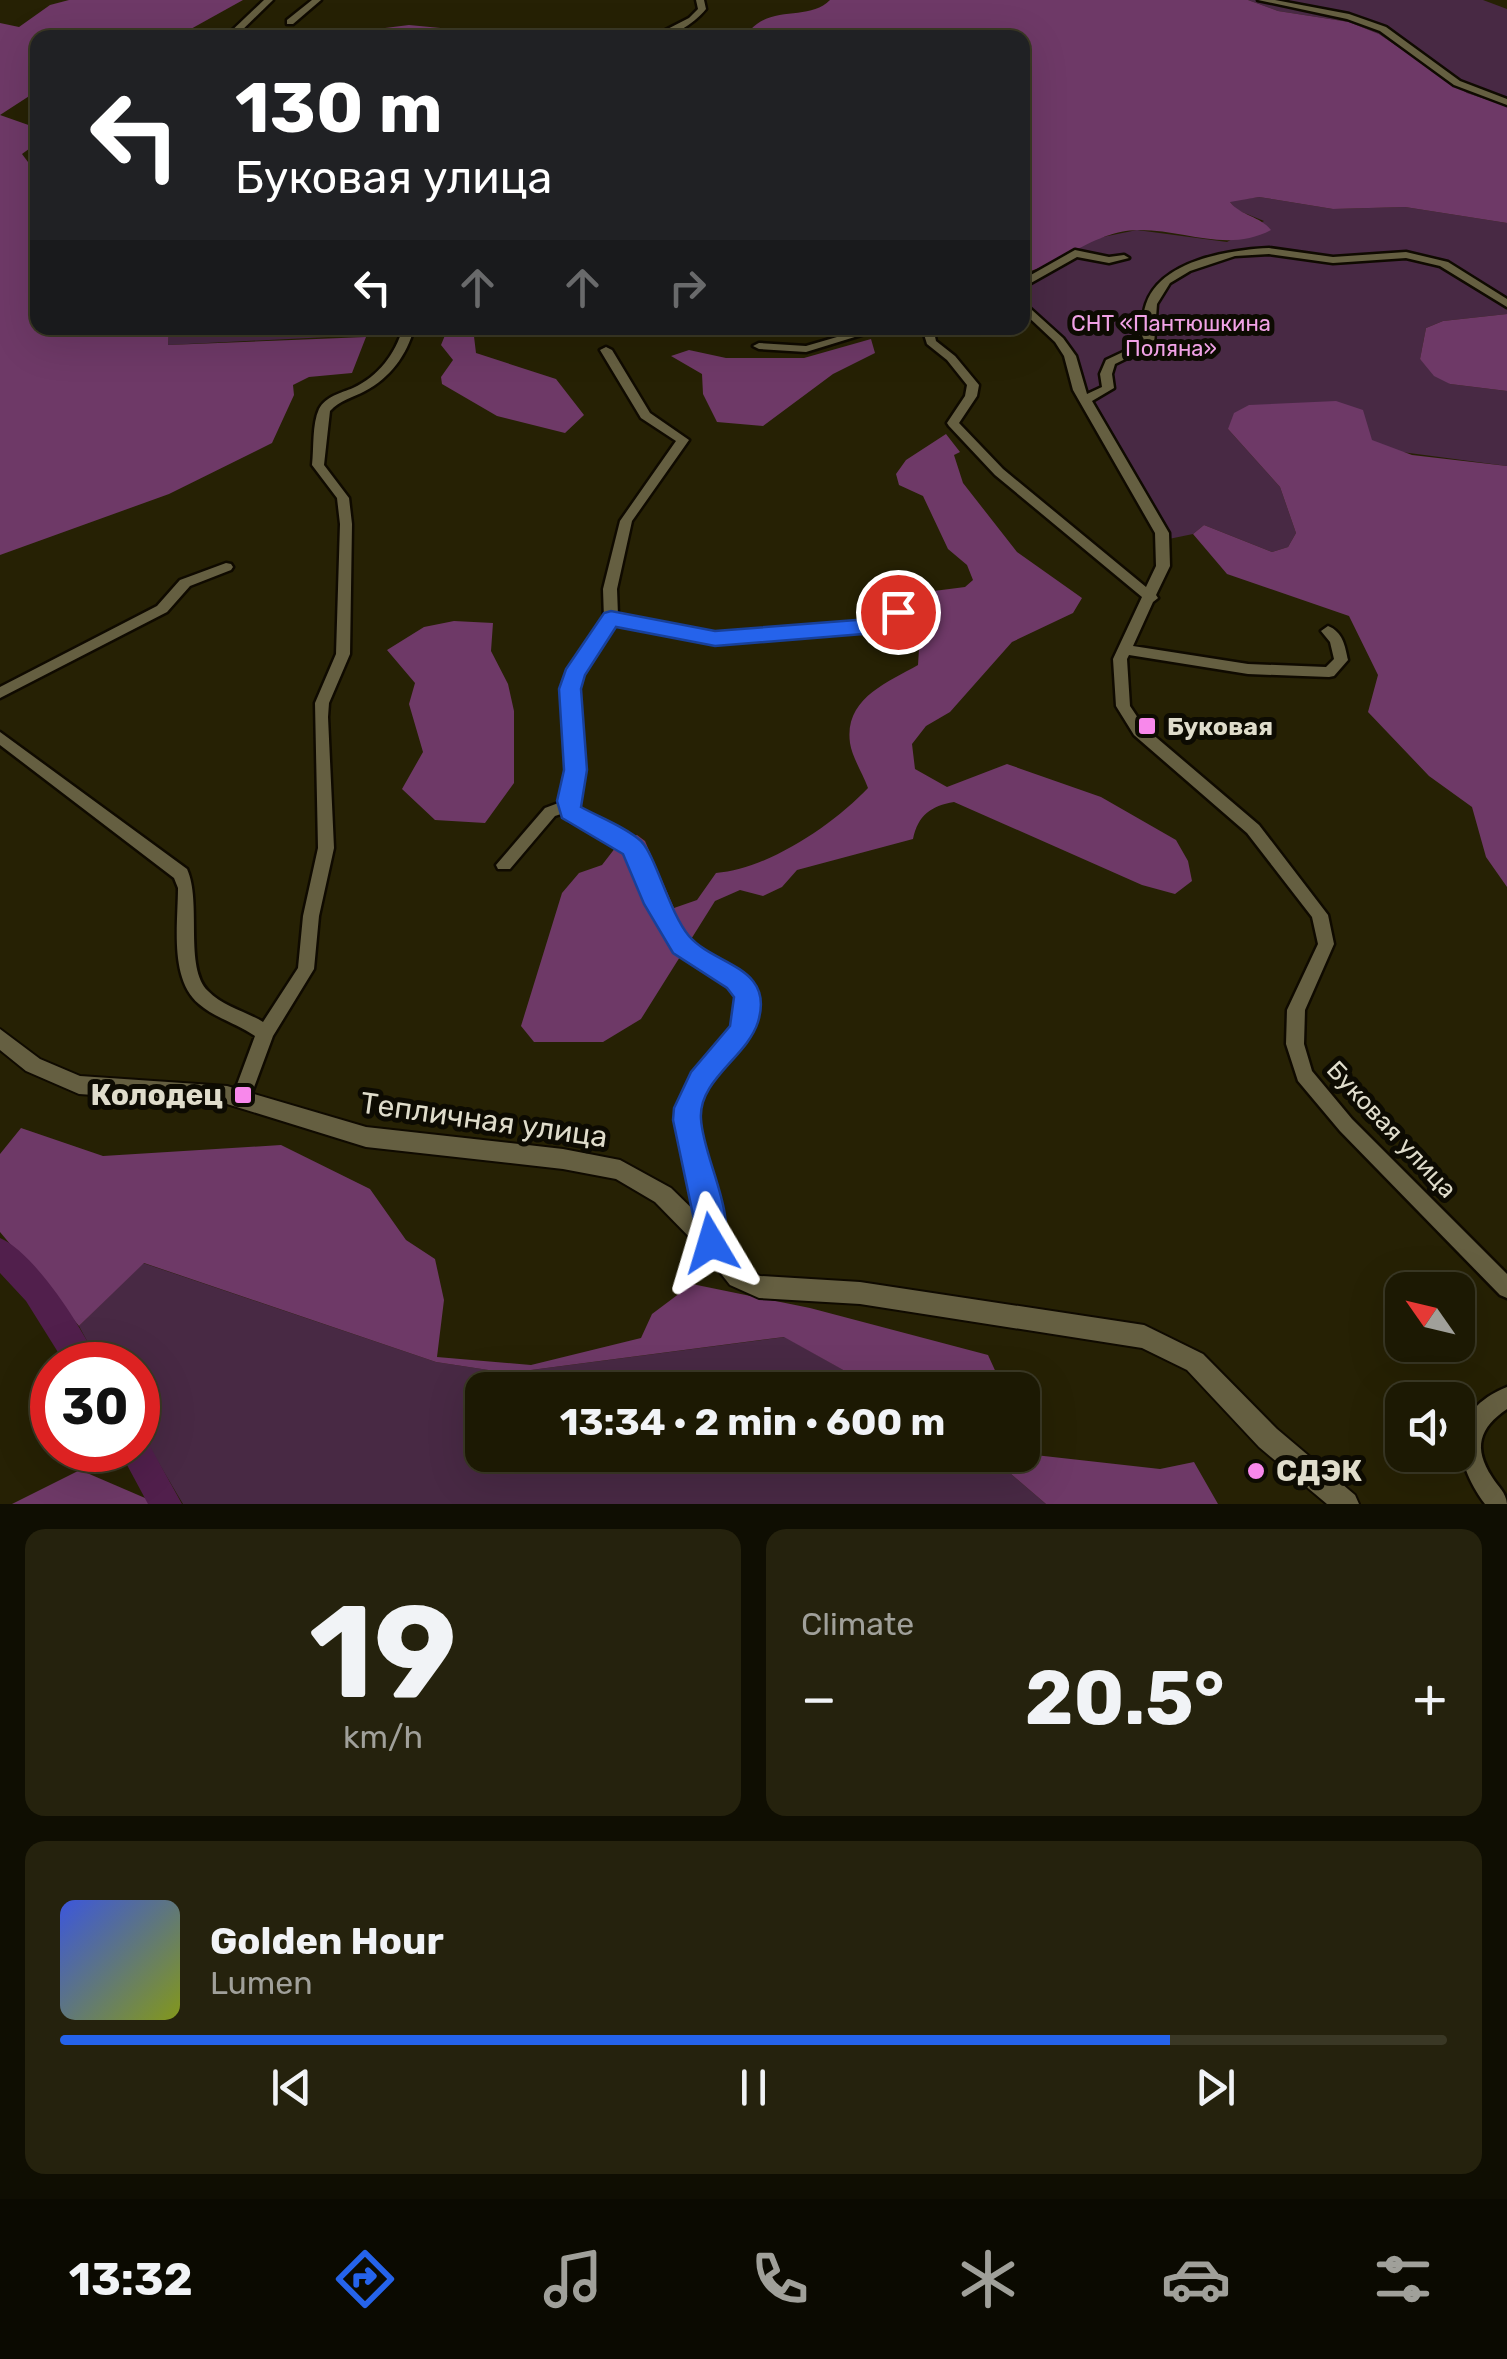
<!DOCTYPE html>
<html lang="en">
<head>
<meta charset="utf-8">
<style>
	:root { --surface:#1c1903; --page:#25220d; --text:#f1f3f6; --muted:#a0a09a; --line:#3a3825; --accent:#2563eb }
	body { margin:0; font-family:Rubik,sans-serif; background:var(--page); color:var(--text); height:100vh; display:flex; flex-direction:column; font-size:38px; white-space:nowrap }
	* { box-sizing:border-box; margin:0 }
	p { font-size:32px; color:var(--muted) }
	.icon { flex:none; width:55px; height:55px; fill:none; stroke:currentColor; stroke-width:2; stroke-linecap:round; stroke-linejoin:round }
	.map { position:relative; height:1504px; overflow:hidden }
	.sheet { display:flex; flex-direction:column; gap:25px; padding:25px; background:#0f0e02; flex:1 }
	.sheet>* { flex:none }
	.banner { position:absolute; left:30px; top:30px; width:1000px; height:305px; border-radius:20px; box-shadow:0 10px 40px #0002,0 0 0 2px var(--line); background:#202124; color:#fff; overflow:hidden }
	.needle { width:65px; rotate:304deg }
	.controls { position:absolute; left:1385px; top:1272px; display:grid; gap:20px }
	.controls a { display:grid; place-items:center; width:90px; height:90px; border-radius:20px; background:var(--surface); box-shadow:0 10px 40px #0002,0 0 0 2px var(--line); font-size:50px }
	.speed { position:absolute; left:30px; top:1342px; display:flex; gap:20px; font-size:50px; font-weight:700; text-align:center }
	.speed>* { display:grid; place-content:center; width:130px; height:130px; border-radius:50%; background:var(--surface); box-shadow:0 10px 40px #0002,0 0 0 2px var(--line); line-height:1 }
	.speed .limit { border:15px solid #d22; background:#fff; color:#111 }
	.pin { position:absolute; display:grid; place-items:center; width:85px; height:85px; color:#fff; margin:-42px; border:5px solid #fff; border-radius:50%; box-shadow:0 2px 10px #0007 }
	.me { position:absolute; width:110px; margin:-55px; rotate:353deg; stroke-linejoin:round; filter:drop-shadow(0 0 8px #0008) }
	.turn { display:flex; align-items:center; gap:35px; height:210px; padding:0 40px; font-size:45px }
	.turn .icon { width:130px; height:130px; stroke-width:2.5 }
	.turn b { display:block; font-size:70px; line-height:85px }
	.lanes { display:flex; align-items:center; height:95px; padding:0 40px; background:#0003; justify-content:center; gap:50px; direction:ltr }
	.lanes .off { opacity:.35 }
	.big { font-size:75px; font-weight:700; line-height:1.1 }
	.sheet .tile { flex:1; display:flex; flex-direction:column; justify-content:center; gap:15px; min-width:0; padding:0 35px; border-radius:20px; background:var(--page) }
	.sheet .dial { align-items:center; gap:0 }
	.dial b { font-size:130px; line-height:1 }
	.song { display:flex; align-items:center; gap:30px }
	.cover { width:120px; height:120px; border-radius:15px; background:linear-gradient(135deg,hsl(230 70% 55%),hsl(70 70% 35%)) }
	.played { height:10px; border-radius:5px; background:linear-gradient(90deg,var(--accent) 80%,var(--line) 80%) }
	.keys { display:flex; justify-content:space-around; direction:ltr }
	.heat { display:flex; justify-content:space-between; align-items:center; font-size:55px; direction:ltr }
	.sheet .tiles { flex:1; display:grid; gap:25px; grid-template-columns:1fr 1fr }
	.tile:last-child { grid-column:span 2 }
	.trip { position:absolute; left:465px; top:1372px; width:575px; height:100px; border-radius:20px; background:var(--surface); box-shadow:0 10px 40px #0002,0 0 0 2px var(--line); font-weight:700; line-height:100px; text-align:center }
	.tab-bar { display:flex; height:160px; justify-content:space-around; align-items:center; background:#0b0a01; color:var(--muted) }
	.tab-bar .icon { width:70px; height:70px }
	.tab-bar .selected { color:var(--accent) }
	.tab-bar b { font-size:45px; color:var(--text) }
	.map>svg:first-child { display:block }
</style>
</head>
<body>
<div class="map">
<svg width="1507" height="1504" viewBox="0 0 1507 1504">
	<rect width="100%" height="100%" fill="#262104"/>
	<g fill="#482944">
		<path d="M 1248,0 L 1483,0 L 1507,9 L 1507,106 L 1467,93 L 1379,34 L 1349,22 L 1278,11 Z"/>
		<path d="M 1259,197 L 1333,209 L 1405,207 L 1507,223 L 1507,314 L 1443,321 L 1426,328 L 1420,359 L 1450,384 L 1507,391 L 1507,466 L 1228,429 L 1280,487 L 1296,533 L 1288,547 L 1272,552 L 1204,525 L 1193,534 L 1164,540 L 1075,386 L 1072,356 L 1023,301 L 1023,273 L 1039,270 L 1088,240 L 1137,230 L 1227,242 L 1264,221 L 1237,210 L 1229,201 Z"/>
		<path d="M 169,328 L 448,328 L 448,331 L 168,345 Z"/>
		<path d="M 143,1263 L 436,1362 L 508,1373 L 785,1337 L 879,1390 L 482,1390 L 482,1455 L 989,1455 L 1046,1504 L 183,1504 L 138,1428 L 138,1365 L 100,1365 L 79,1326 Z"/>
	</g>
	<g fill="#6e3967">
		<path d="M 69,0 L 243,0 L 180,35 L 38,38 L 37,91 L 0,115 L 37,128 L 37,143 L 22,154 L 37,174 L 38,328 L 169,328 L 168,345 L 366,337 L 352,373 L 309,377 L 293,385 L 294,395 L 272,443 L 169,494 L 0,555 L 0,23 L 19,27 L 50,5 Z"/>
		<path d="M 830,0 L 1248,0 L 1278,11 L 1349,22 L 1379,34 L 1467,93 L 1507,106 L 1507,223 L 1405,207 L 1333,209 L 1259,197 L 1230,202 C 1241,216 1260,216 1271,230 C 1228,253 1185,230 1140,230 C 1094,230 1064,264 1023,273 L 1022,38 L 754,37 L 751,29 C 774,5 810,21 830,0 Z"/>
		<path d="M 409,25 L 451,29 L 456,37 L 329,35 Z"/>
		<path d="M 1507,314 L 1507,391 L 1450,384 L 1434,376 L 1420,359 L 1426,328 L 1443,321 Z"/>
		<path d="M 448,328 L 473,328 L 476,353 L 556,379 L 584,415 L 565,433 L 497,416 L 442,384 L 441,377 L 453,360 L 441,345 Z"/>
		<path d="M 871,339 L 875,353 L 833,374 L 763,426 L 717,422 L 703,394 L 702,374 L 671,356 L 689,350 L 726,358 L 804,358 Z"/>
		<path d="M 1336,401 L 1363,410 L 1372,440 L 1412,455 L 1507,466 L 1507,887 L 1486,857 L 1472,807 L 1429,776 L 1368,712 L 1378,675 L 1349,616 L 1227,574 L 1193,534 L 1204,525 L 1272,552 L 1288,547 L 1296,533 L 1280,487 L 1228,429 L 1234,413 L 1249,405 Z"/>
		<path d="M 946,434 L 960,452 L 954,455 L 963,483 L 1017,552 L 1082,598 L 1073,613 L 1012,642 L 950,712 L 926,726 L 912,744 L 915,769 L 947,787 L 1007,764 L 1101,797 L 1176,840 L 1188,861 L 1192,881 L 1175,894 L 1142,885 L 954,802 C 931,806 918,815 913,839 L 797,870 L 782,887 L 763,896 L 740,890 L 715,901 L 641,1019 L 603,1042 L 534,1042 L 521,1026 L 562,893 L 579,873 L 602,865 L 619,843 L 637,835 L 645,841 L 674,908 L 697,900 L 716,873 C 768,869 833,825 868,788 C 863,774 852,757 850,743 C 844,699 886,683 918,665 L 919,649 L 903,630 L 926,592 L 965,587 L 973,580 L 967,565 L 948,549 L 923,496 L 899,485 L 896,474 L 906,460 Z"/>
		<path d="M 454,621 L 493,623 L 491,651 L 508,684 L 514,711 L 514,783 L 485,823 L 435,820 L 402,789 L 423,752 L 409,704 L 415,683 L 387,650 L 424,627 Z"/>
		<path d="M 21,1128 L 103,1156 L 281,1145 L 370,1189 L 406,1240 L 435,1259 L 444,1300 L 437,1357 L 531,1365 L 641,1338 L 652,1314 L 692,1284 L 810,1308 L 988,1355 L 1004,1390 L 879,1390 L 784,1337 L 508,1373 L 436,1362 L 144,1263 L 79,1326 L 0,1232 L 0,1154 Z"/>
		<path d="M 1023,1429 L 1035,1455 L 1160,1469 L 1194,1462 L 1218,1504 L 1046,1504 L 989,1455 L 1022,1455 Z"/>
		<path d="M 80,1470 L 159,1504 L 12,1504 Z"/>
	</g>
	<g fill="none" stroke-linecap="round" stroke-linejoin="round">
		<g fill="#511f4c" fill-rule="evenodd">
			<path d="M 0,1238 C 34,1252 85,1331 99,1365 L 66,1365 L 26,1301 L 0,1273 Z"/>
			<path d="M 138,1435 L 146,1439 L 182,1504 L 148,1504 L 119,1450 L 138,1450 Z"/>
		</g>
		<defs>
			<g id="minor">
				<path d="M 264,0 L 273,0 L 234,38 L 224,38 Z"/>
				<path d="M 312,0 L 321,0 L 293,24 L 287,24 L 287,20 Z"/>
				<path d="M 696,0 L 704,0 L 706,9 C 693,25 671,38 650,38 L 689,18 L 698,9 Z"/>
				<path d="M 1258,0 L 1275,0 L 1349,14 L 1386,27 L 1460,81 L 1507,99 L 1507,105 L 1454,85 L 1380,31 L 1347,19 Z"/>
				<path d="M 527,32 L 557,38 L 524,37 L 523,35 Z"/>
				<path d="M 1269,248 L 1333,257 L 1406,252 L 1448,262 L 1507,299 L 1507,307 L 1440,266 L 1406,258 L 1333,263 L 1269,254 L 1235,256 L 1190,271 L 1170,283 L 1157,304 L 1154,345 L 1115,364 L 1112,374 L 1114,388 L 1092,401 L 1169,533 L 1170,566 L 1156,595 L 1158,598 L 1153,602 L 1133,646 L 1248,664 L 1326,667 L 1334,659 L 1330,642 L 1321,631 L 1328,626 C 1343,632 1345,646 1348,660 L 1334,676 L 1329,677 L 1248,674 L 1129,655 L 1127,659 L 1130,706 L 1144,727 L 1259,825 L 1328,915 L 1334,944 L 1305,1010 L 1304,1044 L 1312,1071 L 1352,1119 L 1507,1274 L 1507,1298 L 1500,1295 L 1340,1131 L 1298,1081 L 1286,1044 L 1287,1010 L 1318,944 L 1312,917 L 1247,833 L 1134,735 L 1116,706 L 1113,659 L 1142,597 L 995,475 L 949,426 L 947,423 L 965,396 L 967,385 L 947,360 L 927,344 L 922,328 L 933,328 L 936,341 L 955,356 L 979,385 L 977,396 L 959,423 L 1003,469 L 1146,587 L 1156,566 L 1155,533 L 1073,390 L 1064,356 L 1055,342 L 1022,311 L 1022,301 L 1063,338 L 1076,356 L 1087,394 L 1102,387 L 1100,374 L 1106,360 L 1142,343 C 1143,331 1142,315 1146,304 C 1161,260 1229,250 1269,248 Z"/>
				<path d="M 1075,250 L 1109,257 L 1124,255 L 1129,258 L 1109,263 L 1077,257 L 1022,288 L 1022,280 Z"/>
				<path d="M 403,328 L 414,328 C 407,355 390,378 365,391 C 352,398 340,400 330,411 L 324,465 L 349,498 L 352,524 L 350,654 L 329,703 L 328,717 L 334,848 L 319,916 L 314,969 L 273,1036 L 250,1098 L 247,1104 L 241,1106 L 235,1104 L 232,1098 L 255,1036 C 238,1024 215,1018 199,1004 C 169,979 178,923 178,888 L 174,878 L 0,745 L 0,732 L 187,869 C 202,902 184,968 208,991 C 222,1006 245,1011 263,1022 L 298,968 L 303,916 L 318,848 L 315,703 L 336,654 L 340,524 L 337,498 L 312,465 C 314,448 312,424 319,409 C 326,396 341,393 353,388 C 379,376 395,354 403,328 Z"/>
				<path d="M 868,328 L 884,328 L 806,352 L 759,349 L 753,346 L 759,343 L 806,346 Z"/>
				<path d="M 606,347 L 612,350 L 650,413 L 689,440 L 632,521 L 617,589 L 618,615 L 715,633 L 884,621 L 893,608 L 898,606 L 905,611 L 893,628 L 888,630 L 715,643 L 615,624 L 581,675 L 577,689 L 583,770 L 576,805 L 581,813 L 635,840 L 682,934 L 696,947 L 749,980 L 752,985 L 756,1001 L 756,1016 L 750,1029 L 739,1048 L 708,1084 L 699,1103 L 697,1115 L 700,1140 L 714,1189 L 721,1243 L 718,1250 L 711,1252 L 704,1250 L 701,1243 L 696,1189 L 679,1128 L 681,1103 L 695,1073 L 734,1025 C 740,1013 740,1003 736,989 L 684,957 L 670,944 L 623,848 L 569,821 L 564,813 L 555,816 L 510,869 L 498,869 L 496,865 L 545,808 L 561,802 L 567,770 L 563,689 L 567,674 L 604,619 L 603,589 L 620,521 L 676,441 L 641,418 L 600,350 Z"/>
				<path d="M 226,563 L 231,564 L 233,567 L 231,570 L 190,586 L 167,612 L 0,698 L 0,687 L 157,606 L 180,580 Z"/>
				<path d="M 1507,1387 L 1507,1409 C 1479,1428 1473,1448 1492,1477 C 1498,1487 1506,1492 1507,1504 L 1485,1504 C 1452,1459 1448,1411 1507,1387 Z"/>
			</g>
			<path id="tertiary" d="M 0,1029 L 40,1059 L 80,1076 L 227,1086 L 366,1127 L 563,1149 L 620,1160 L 671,1188 L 719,1235 L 746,1269 L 760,1276 L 860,1282 L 1144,1325 L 1203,1354 L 1277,1429 L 1355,1495 L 1359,1504 L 1327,1504 L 1259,1447 L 1187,1370 L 1142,1348 L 860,1304 L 759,1298 L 730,1285 L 703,1251 L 655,1202 L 616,1179 L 563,1169 L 366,1147 L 227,1104 L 79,1094 L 26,1071 L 0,1050 Z"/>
		</defs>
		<use href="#minor" stroke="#0f0a00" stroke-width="5"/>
		<use href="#tertiary" stroke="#0f0a00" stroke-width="4"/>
		<use href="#minor" fill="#655f41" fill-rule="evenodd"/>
		<use href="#tertiary" fill="#655f41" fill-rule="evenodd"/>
	</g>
	<path fill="#2563eb" stroke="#184099" stroke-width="2.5" d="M 898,604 L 909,612 L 895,630 L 888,632 L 715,646 L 616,627 L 585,675 L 581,689 L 587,770 L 581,807 C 599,817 626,827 641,841 C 656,856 669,912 689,936 C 715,966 775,966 758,1022 C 747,1057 698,1080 701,1119 C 703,1158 738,1215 722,1253 L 711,1257 L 701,1253 L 673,1120 L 674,1108 L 691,1072 L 730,1026 L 734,997 L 727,988 L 673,953 L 644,904 L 623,854 L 562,818 L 557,801 L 564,770 L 559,689 L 566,669 L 604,613 L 611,611 L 715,631 L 882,618 L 891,606 Z"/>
	<g fill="#f888eb" stroke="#0d0b02" stroke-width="4">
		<rect x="1137" y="716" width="20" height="20" rx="5"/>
		<rect x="233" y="1085" width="20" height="20" rx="5"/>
		<circle cx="1256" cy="1471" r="10"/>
	</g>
	<g text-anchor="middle" stroke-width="10" stroke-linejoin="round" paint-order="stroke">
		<g font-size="22" fill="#f1a2e6" stroke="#0d0b02">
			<text x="1171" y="331">СНТ «Пантюшкина<tspan x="1171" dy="25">Поляна»</tspan></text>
		</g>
		<g font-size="25" font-weight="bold" fill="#dfdccb" stroke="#0d0b02" text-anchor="start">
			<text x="1167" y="735">Буковая</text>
		</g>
		<g font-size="25" fill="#dfdccb" stroke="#0d0b02">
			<text transform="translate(1392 1129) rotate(47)" y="9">Буковая улица</text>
		</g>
		<g font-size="30" font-weight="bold" fill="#dfdccb" stroke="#0d0b02" text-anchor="end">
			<text x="223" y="1105">Колодец</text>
			<text x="1276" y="1481" text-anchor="start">СДЭК</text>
		</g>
		<g font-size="30" fill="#dfdccb" stroke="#0d0b02">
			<text transform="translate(484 1120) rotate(8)" y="10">Тепличная улица</text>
		</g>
	</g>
</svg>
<div class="controls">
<a><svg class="needle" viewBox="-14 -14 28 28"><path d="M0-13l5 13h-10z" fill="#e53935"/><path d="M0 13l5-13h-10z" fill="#a0a09a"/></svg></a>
<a><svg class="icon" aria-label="sound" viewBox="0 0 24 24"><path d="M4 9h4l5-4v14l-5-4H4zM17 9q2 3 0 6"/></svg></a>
</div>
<div class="speed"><div class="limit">30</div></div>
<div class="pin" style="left:898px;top:612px;background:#d93025"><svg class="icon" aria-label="arrive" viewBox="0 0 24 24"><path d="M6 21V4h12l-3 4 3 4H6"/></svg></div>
<svg class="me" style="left:711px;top:1243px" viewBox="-20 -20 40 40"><path d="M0-17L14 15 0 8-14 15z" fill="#2563eb" stroke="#fff" stroke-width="4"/></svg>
<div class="trip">13:34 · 2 min · 600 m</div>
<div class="banner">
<div class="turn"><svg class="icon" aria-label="left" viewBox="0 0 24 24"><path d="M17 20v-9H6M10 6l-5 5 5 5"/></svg><div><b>130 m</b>Буковая улица</div></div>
<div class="lanes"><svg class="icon" aria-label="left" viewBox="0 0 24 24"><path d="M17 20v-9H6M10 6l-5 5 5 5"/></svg><svg class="icon off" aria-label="ahead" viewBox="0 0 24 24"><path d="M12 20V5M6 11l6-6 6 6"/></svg><svg class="icon off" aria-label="ahead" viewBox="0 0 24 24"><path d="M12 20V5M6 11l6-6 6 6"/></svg><svg class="icon off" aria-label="right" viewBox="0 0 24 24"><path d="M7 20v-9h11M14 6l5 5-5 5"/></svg></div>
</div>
</div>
<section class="sheet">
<div class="tiles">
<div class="tile dial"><b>19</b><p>km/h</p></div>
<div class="tile"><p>Climate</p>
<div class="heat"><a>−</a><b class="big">20.5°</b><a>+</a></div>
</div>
<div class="tile">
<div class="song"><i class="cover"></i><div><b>Golden Hour</b><p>Lumen</p></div></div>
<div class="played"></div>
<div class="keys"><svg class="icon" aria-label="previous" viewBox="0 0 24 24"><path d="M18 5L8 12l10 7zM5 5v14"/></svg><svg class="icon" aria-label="pause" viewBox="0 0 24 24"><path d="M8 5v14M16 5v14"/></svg><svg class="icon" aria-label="next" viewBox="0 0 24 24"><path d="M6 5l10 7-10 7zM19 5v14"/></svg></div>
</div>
</div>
</section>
<nav class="tab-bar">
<b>13:32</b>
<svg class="icon selected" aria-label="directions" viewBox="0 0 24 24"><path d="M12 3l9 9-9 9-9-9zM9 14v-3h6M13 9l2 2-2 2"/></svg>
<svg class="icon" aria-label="music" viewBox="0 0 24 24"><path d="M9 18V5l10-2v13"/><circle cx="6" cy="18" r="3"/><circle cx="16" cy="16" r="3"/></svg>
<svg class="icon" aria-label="phone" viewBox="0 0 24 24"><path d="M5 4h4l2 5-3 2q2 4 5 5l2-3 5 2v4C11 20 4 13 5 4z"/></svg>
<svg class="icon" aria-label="climate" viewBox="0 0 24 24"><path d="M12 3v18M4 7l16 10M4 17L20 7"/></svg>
<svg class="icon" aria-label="car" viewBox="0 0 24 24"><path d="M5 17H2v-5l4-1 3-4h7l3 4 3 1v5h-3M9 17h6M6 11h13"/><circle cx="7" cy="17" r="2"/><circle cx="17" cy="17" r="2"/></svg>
<svg class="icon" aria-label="filters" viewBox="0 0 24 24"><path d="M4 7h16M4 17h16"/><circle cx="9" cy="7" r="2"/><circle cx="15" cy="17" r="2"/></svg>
</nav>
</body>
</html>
